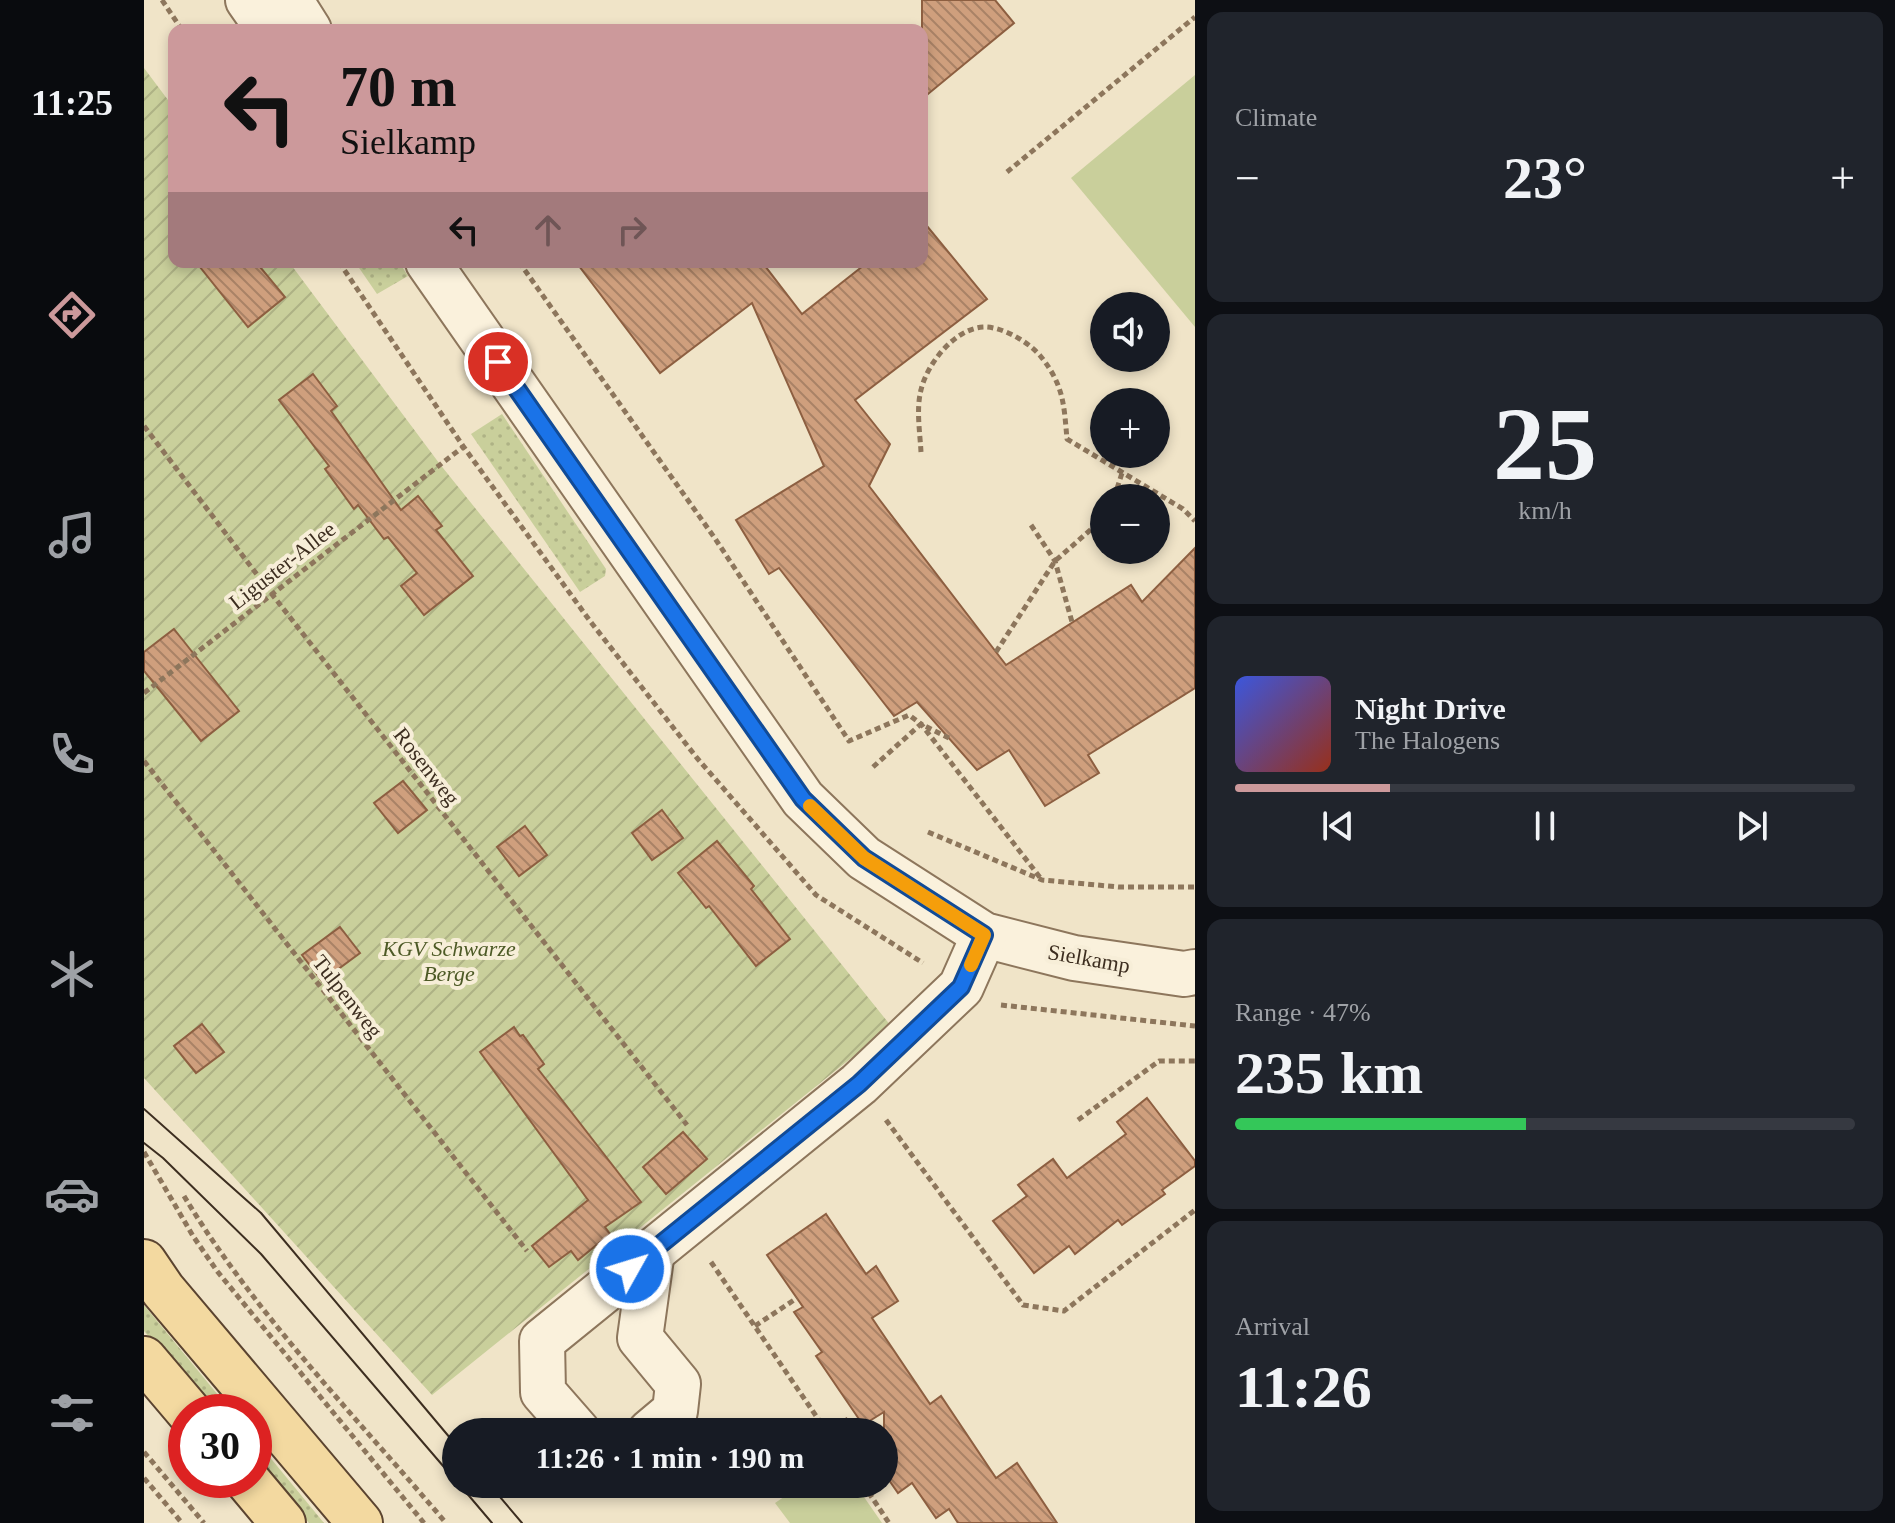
<!DOCTYPE html>
<html lang="en">
<head>
<meta charset="utf-8">
<style>
	:root { --surface:#171b24; --page:#20242c; --text:#f1f3f6; --muted:#9ea1a6; --line:#363941; --accent:#cc999b }
	body { margin:0; font-family:Georgia,serif; background:var(--page); color:var(--text); height:100vh; display:flex; flex-direction:column; font-size:30px; white-space:nowrap }
	* { box-sizing:border-box; margin:0 }
	p { font-size:26px; color:var(--muted) }
	.icon { flex:none; width:44px; height:44px; fill:none; stroke:currentColor; stroke-width:2; stroke-linecap:round; stroke-linejoin:round }
	.map { position:relative; flex:1; overflow:hidden }
	.sheet { display:flex; flex-direction:column; gap:12px; padding:12px; background:#0d0f14; width:700px }
	.sheet>* { flex:none }
	.guide { position:absolute; left:24px; top:24px; width:760px; height:244px; border-radius:16px; box-shadow:0 4px 12px #0003; background:#cc999b; color:#111; overflow:hidden }
	.fabs { position:absolute; left:946px; top:292px; display:grid; gap:16px }
	.fabs a { display:grid; place-items:center; width:80px; height:80px; border-radius:50%; background:var(--surface); box-shadow:0 4px 12px #0003; font-size:40px }
	.speed { position:absolute; left:24px; top:1394px; display:flex; gap:16px; font-size:40px; font-weight:700; text-align:center }
	.speed>* { display:grid; place-content:center; width:104px; height:104px; border-radius:50%; background:var(--surface); box-shadow:0 4px 12px #0003; line-height:1 }
	.speed .limit { border:12px solid #d22; background:#fff; color:#111 }
	.pin { position:absolute; display:grid; place-items:center; width:68px; height:68px; color:#fff; margin:-34px; border:4px solid #fff; border-radius:50%; box-shadow:0 2px 8px #0007 }
	.me { position:absolute; width:88px; margin:-44px; rotate:51deg; stroke-linejoin:round; filter:drop-shadow(0 0 6px #0008) }
	.turn { display:flex; align-items:center; gap:28px; height:168px; padding:0 40px; font-size:36px }
	.turn .icon { width:104px; height:104px; stroke-width:2.5 }
	.turn b { display:block; font-size:56px; line-height:68px }
	.lanes { display:flex; align-items:center; height:76px; padding:0 40px; background:#0003; justify-content:center; gap:40px; direction:ltr }
	.lanes .off { opacity:.35 }
	.big { font-size:60px; font-weight:700; line-height:1.1 }
	.sheet .widget { flex:1; display:flex; flex-direction:column; justify-content:center; gap:12px; min-width:0; padding:0 28px; border-radius:16px; background:var(--page) }
	.sheet .dial { align-items:center; gap:0 }
	.dial b { font-size:104px; line-height:1 }
	.song { display:flex; align-items:center; gap:24px }
	.cover { width:96px; height:96px; border-radius:12px; background:linear-gradient(135deg,hsl(230 70% 55%),hsl(10 70% 35%)) }
	.played { height:8px; border-radius:4px; background:linear-gradient(90deg,var(--accent) 25%,var(--line) 25%) }
	.keys { display:flex; justify-content:space-around; direction:ltr }
	.heat { display:flex; justify-content:space-between; align-items:center; font-size:44px; direction:ltr }
	.charge { height:12px; border-radius:6px; background:linear-gradient(90deg,#34c759 47%,var(--line) 0) }
	.trip { position:absolute; left:298px; top:1418px; width:456px; height:80px; border-radius:40px; background:var(--surface); box-shadow:0 4px 12px #0003; font-weight:700; line-height:80px; text-align:center }
	main { display:flex; flex:1; min-height:0 }
	.tabs { display:flex; flex-direction:column; width:144px; justify-content:space-around; align-items:center; background:#090b0e; color:var(--muted) }
	.tabs .icon { width:56px; height:56px }
	.tabs .on { color:var(--accent) }
	.tabs b { font-size:36px; color:var(--text) }
	.map>svg:first-child { display:block }
</style>
</head>
<body>
<main>
<nav class="tabs">
<b>11:25</b>
<svg class="icon on" aria-label="directions" viewBox="0 0 24 24"><path d="M12 3l9 9-9 9-9-9zM9 14v-3h6M13 9l2 2-2 2"/></svg>
<svg class="icon" aria-label="music" viewBox="0 0 24 24"><path d="M9 18V5l10-2v13"/><circle cx="6" cy="18" r="3"/><circle cx="16" cy="16" r="3"/></svg>
<svg class="icon" aria-label="phone" viewBox="0 0 24 24"><path d="M5 4h4l2 5-3 2q2 4 5 5l2-3 5 2v4C11 20 4 13 5 4z"/></svg>
<svg class="icon" aria-label="climate" viewBox="0 0 24 24"><path d="M12 3v18M4 7l16 10M4 17L20 7"/></svg>
<svg class="icon" aria-label="car" viewBox="0 0 24 24"><path d="M5 17H2v-5l4-1 3-4h7l3 4 3 1v5h-3M9 17h6M6 11h13"/><circle cx="7" cy="17" r="2"/><circle cx="17" cy="17" r="2"/></svg>
<svg class="icon" aria-label="filters" viewBox="0 0 24 24"><path d="M4 7h16M4 17h16"/><circle cx="9" cy="7" r="2"/><circle cx="15" cy="17" r="2"/></svg>
</nav>
<div class="map">
<svg width="1051" height="1523" viewBox="0 0 1051 1523">
	<defs>
		<pattern id="grass-dots" width="8" height="8" patternUnits="userSpaceOnUse" patternTransform="scale(2)"><rect width="8" height="8" fill="#c9cf9b"/><path d="M2 2h.1M6 6h.1" fill="none" stroke="#aeb285" stroke-width="1.8" stroke-linecap="round"/></pattern>
		<pattern id="garden-furrows" width="10" height="10" patternUnits="userSpaceOnUse" patternTransform="scale(2)"><rect width="10" height="10" fill="#c9cf9b"/><path d="M-1 1l2-2M0 10L10 0M9 11l2-2" fill="none" stroke="#aeb285"/></pattern>
		<pattern id="building-back-hatch" width="6" height="6" patternUnits="userSpaceOnUse" patternTransform="scale(2)"><rect width="6" height="6" fill="#cf9f7d"/><path d="M-1 5l2 2M0 0l6 6M5-1l2 2" fill="none" stroke="#a98266"/></pattern>
	</defs>
	<rect width="100%" height="100%" fill="#f0e4c8"/>
	<g fill="url(#grass-dots)">
		<path d="M 211,262 L 255,262 L 264,276 L 233,294 Z"/>
		<path d="M 358,414 L 462,569 L 461,576 L 436,592 L 327,434 Z"/>
		<path d="M 0,1305 L 88,1412 L 69,1412 L 0,1331 Z"/>
		<path d="M 110,1438 L 180,1523 L 165,1523 L 110,1460 Z"/>
	</g>
	<g fill="#c9cf9b">
		<path d="M 1051,75 L 1051,327 L 927,178 Z"/>
		<path d="M 659,1484 L 711,1484 L 738,1523 L 646,1523 L 631,1503 Z"/>
	</g>
	<path fill="url(#garden-furrows)" d="M 0,68 L 30,108 L 30,262 L 145,262 L 295,463 L 747,1026 L 288,1395 L 0,1078 Z"/>
	<g fill="url(#building-back-hatch)" stroke="#8d5f41" stroke-width="2">
		<path d="M 778,0 L 851,0 L 870,23 L 778,99 Z"/>
		<path d="M 778,220 L 843,299 L 711,400 L 746,444 L 725,486 L 862,665 L 987,585 L 998,602 L 1051,548 L 1051,688 L 944,755 L 955,773 L 901,806 L 865,750 L 833,770 L 773,702 L 750,716 L 635,568 L 625,574 L 592,520 L 680,466 L 608,303 L 516,373 L 432,262 L 618,262 L 658,314 L 724,262 L 778,262 Z"/>
		<path d="M 52,262 L 112,262 L 141,297 L 104,327 Z"/>
		<path d="M 169,374 L 193,406 L 187,411 L 257,510 L 274,496 L 298,526 L 292,530 L 329,576 L 280,615 L 257,586 L 273,573 L 244,537 L 240,539 L 214,505 L 210,509 L 181,469 L 185,466 L 135,400 Z"/>
		<path d="M 30,629 L 95,711 L 57,741 L 0,671 L 0,652 Z"/>
		<path d="M 259,781 L 283,810 L 254,833 L 230,803 Z"/>
		<path d="M 518,810 L 539,838 L 508,860 L 488,833 Z"/>
		<path d="M 381,826 L 403,855 L 375,876 L 353,847 Z"/>
		<path d="M 573,841 L 610,886 L 607,889 L 646,939 L 612,966 L 565,906 L 562,908 L 534,873 Z"/>
		<path d="M 196,927 L 216,953 L 178,981 L 158,955 Z"/>
		<path d="M 58,1024 L 80,1052 L 52,1073 L 30,1046 Z"/>
		<path d="M 370,1027 L 376,1036 L 379,1035 L 400,1064 L 394,1069 L 497,1202 L 461,1227 L 466,1234 L 434,1260 L 427,1251 L 405,1267 L 388,1246 L 444,1200 L 336,1052 Z"/>
		<path d="M 1003,1098 L 1051,1161 L 1051,1166 L 1018,1190 L 1021,1194 L 978,1225 L 974,1220 L 931,1254 L 925,1246 L 890,1273 L 849,1221 L 883,1196 L 874,1185 L 909,1159 L 923,1178 L 982,1134 L 973,1122 Z"/>
		<path d="M 539,1132 L 563,1159 L 522,1194 L 499,1167 Z"/>
		<path d="M 682,1214 L 722,1274 L 732,1266 L 754,1301 L 728,1318 L 786,1404 L 797,1396 L 852,1478 L 873,1463 L 913,1523 L 814,1523 L 805,1509 L 792,1518 L 768,1483 L 754,1493 L 740,1473 L 740,1412 L 719,1425 L 672,1356 L 678,1352 L 650,1312 L 659,1307 L 623,1255 Z"/>
	</g>
	<g fill="none" stroke-linecap="round" stroke-linejoin="round">
		<defs>
			<g id="minor">
				<path d="M 104,0 L 125,30"/>
				<path d="M 146,0 L 165,30"/>
				<path d="M 284,262 L 659,799 L 720,858 L 840,935 L 930,958 L 1040,974 L 1051,972"/>
				<path d="M 434,1432 L 399,1392 L 398,1341 L 715,1084 L 817,987 L 840,935"/>
				<path d="M 506,1432 L 531,1411 L 534,1384 L 496,1338 L 508,1251"/>
			</g>
			<g id="major">
				<path d="M 0,1262 L 19,1290 L 216,1523"/>
				<path d="M 0,1359 L 45,1412"/>
				<path d="M 103,1480 L 139,1523"/>
			</g>
		</defs>
		<use href="#minor" stroke="#8d765c" stroke-width="48"/>
		<use href="#major" stroke="#5b4430" stroke-width="48"/>
		<g stroke="#8d765c" stroke-width="5" stroke-dasharray="6 4" stroke-linecap="butt">
			<path d="M 18,0 L 38,30"/>
			<path d="M 863,172 L 1051,17"/>
			<path d="M 195,262 L 319,446 L 446,621 L 553,758 L 672,895 L 779,963"/>
			<path d="M 375,262 L 570,537 L 705,741 L 765,715 L 777,724 L 898,880"/>
			<path d="M 0,426 L 127,593 L 543,1125"/>
			<path d="M 777,452 C 776,433 772,409 777,390 C 783,364 810,329 839,327 C 858,326 887,343 898,358 C 920,386 920,406 923,439 L 1039,509 L 1051,521"/>
			<path d="M 970,498 L 978,473"/>
			<path d="M 887,525 L 911,561 L 928,622"/>
			<path d="M 852,652 L 911,561 L 960,518"/>
			<path d="M 0,693 L 319,447"/>
			<path d="M 0,761 L 383,1251"/>
			<path d="M 729,767 L 777,724 L 805,738"/>
			<path d="M 784,832 L 898,880 L 975,887 L 1051,887"/>
			<path d="M 857,1005 L 1051,1026"/>
			<path d="M 742,1120 L 879,1305 L 920,1311 L 1051,1210"/>
			<path d="M 934,1120 L 1015,1061 L 1051,1061"/>
			<path d="M 0,1152 L 49,1236 L 73,1271 L 280,1523"/>
			<path d="M 40,1196 C 111,1314 213,1418 302,1523"/>
			<path d="M 567,1262 L 683,1432"/>
			<path d="M 611,1326 L 653,1298"/>
			<path d="M 684,1432 L 704,1419"/>
			<path d="M 0,1452 L 60,1523"/>
			<path d="M 0,1478 L 38,1523"/>
			<path d="M 719,1484 L 745,1523"/>
			<path d="M 725,1493 L 738,1484"/>
		</g>
		<use href="#minor" stroke="#faf1dc" stroke-width="44"/>
		<use href="#major" stroke="#f3d9a0" stroke-width="44"/>
		<g stroke="#3d2e20" stroke-width="2">
			<path d="M 0,1109 L 117,1213 L 312,1445"/>
			<path d="M 0,1143 L 19,1158 L 117,1254 L 312,1481"/>
			<path d="M 315,1484 L 348,1523"/>
			<path d="M 345,1484 L 378,1523"/>
		</g>
	</g>
	<g fill="none" stroke-linecap="round" stroke-linejoin="round">
		<defs>
			<path id="route" d="M 354,362 L 659,799 L 720,858 L 840,935 L 817,987 L 715,1084 L 486,1269"/>
		</defs>
		<use href="#route" stroke="#114b97" stroke-width="20"/>
		<use href="#route" stroke="#1a73e8" stroke-width="14"/>
		<path stroke="#f59e0b" stroke-width="14" d="M 666,806 L 720,858 L 840,935 L 827,965"/>
	</g>
	<g text-anchor="middle" stroke-width="8" stroke-linejoin="round" paint-order="stroke">
		<g font-size="22" fill="#3d2e20" stroke="#f7eed8">
			<text transform="translate(138 565) rotate(-38)" y="8">Liguster-Allee</text>
			<text transform="translate(283 766) rotate(52)" y="8">Rosenweg</text>
			<text transform="translate(945 958) rotate(10)" y="8">Sielkamp</text>
			<text transform="translate(204 996) rotate(52)" y="8">Tulpenweg</text>
		</g>
		<g font-size="22" font-style="italic" fill="#4d5a26" stroke="#f7eed8">
			<text x="305" y="956">KGV Schwarze<tspan x="305" dy="25">Berge</tspan></text>
		</g>
	</g>
</svg>
<div class="fabs">
<a><svg class="icon" aria-label="sound" viewBox="0 0 24 24"><path d="M4 9h4l5-4v14l-5-4H4zM17 9q2 3 0 6"/></svg></a>
<a>+</a>
<a>−</a>
</div>
<div class="speed"><div class="limit">30</div></div>
<div class="pin" style="left:354px;top:362px;background:#d93025"><svg class="icon" aria-label="arrive" viewBox="0 0 24 24"><path d="M6 21V4h12l-3 4 3 4H6"/></svg></div>
<svg class="me" style="left:486px;top:1269px" viewBox="-20 -20 40 40"><circle r="17" fill="#1a73e8" stroke="#fff" stroke-width="3"/><path d="M0-11L8 9 0 5-8 9z" fill="#fff"/></svg>
<div class="trip">11:26 · 1 min · 190 m</div>
<div class="guide">
<div class="turn"><svg class="icon" aria-label="left" viewBox="0 0 24 24"><path d="M17 20v-9H6M10 6l-5 5 5 5"/></svg><div><b>70 m</b>Sielkamp</div></div>
<div class="lanes"><svg class="icon" aria-label="left" viewBox="0 0 24 24"><path d="M17 20v-9H6M10 6l-5 5 5 5"/></svg><svg class="icon off" aria-label="ahead" viewBox="0 0 24 24"><path d="M12 20V5M6 11l6-6 6 6"/></svg><svg class="icon off" aria-label="right" viewBox="0 0 24 24"><path d="M7 20v-9h11M14 6l5 5-5 5"/></svg></div>
</div>
</div>
<section class="sheet">
<div class="widget"><p>Climate</p>
<div class="heat"><a>−</a><b class="big">23°</b><a>+</a></div>
</div>
<div class="widget dial"><b>25</b><p>km/h</p></div>
<div class="widget">
<div class="song"><i class="cover"></i><div><b>Night Drive</b><p>The Halogens</p></div></div>
<div class="played"></div>
<div class="keys"><svg class="icon" aria-label="previous" viewBox="0 0 24 24"><path d="M18 5L8 12l10 7zM5 5v14"/></svg><svg class="icon" aria-label="pause" viewBox="0 0 24 24"><path d="M8 5v14M16 5v14"/></svg><svg class="icon" aria-label="next" viewBox="0 0 24 24"><path d="M6 5l10 7-10 7zM19 5v14"/></svg></div>
</div>
<div class="widget"><p>Range · 47%</p><b class="big">235 km</b><div class="charge"></div></div>
<div class="widget"><p>Arrival</p><b class="big">11:26</b></div>
</section>
</main>
</body>
</html>
